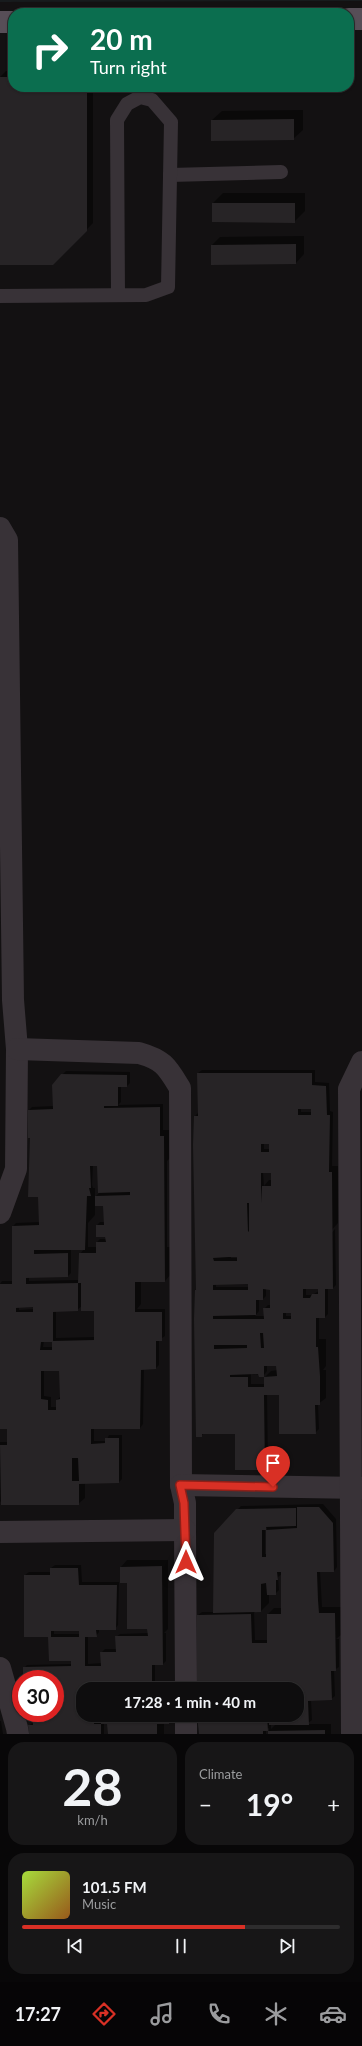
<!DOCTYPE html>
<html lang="en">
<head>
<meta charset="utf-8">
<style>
	:root { --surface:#0e0d0e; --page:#171617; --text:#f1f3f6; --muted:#9b9c9e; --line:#2e2d2e; --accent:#d93025 }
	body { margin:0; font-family:Lato,sans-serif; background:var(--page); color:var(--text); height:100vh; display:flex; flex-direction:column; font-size:15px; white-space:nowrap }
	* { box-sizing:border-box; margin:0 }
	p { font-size:13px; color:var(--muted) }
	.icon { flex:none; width:22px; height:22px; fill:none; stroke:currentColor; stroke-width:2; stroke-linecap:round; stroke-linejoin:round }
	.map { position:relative; height:1734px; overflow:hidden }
	.sheet { display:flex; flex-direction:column; gap:8px; padding:8px; background:#080708; flex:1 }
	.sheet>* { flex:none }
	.hud { position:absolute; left:8px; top:8px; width:346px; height:84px; border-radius:16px; box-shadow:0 1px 3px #0004,0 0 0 1px var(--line); background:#0b6e4f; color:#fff; overflow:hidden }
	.speed { position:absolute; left:12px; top:1670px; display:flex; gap:8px; font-size:20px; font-weight:700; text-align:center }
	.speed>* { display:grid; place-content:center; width:52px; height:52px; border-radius:50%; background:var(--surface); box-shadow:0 1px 3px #0004,0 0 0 1px var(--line); line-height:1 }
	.speed .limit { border:6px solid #d22; background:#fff; color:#111 }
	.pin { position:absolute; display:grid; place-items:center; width:34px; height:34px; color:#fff; margin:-41px -17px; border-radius:50% 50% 50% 0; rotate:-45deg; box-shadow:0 0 4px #0007 }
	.pin .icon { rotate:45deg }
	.me { position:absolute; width:44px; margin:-22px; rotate:0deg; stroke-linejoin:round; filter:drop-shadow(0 0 3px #0008) }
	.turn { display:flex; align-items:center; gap:14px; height:84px; padding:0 16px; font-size:18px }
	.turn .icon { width:52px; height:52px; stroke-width:2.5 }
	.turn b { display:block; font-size:28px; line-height:34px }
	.big { font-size:30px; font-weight:700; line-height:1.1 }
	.sheet .widget { flex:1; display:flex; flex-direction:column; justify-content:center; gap:6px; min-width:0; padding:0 14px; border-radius:16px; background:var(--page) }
	.sheet .dial { align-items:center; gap:0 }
	.dial b { font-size:52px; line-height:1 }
	.song { display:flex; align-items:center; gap:12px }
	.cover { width:48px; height:48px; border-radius:6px; background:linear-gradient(135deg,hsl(80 70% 55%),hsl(30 70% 35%)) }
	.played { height:4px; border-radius:2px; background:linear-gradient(90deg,var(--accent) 70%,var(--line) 70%) }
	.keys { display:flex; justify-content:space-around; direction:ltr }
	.heat { display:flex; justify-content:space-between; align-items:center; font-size:22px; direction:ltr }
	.sheet .tiles { flex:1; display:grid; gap:8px; grid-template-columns:1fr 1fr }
	.widget:last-child { grid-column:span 2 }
	.trip { position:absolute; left:76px; top:1682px; width:228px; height:40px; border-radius:16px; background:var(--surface); box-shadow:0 1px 3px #0004,0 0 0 1px var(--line); font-weight:700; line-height:40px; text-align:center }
	.menu { display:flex; height:64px; justify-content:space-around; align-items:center; background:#060506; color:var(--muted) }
	.menu .icon { width:28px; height:28px }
	.menu .selected { color:var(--accent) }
	.menu b { font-size:18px; color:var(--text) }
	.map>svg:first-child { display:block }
</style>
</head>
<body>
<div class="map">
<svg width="362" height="1734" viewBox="0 0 362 1734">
	<rect width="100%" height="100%" fill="#131112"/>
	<path fill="#171b1d" d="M 0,0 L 362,0 L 362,1 L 0,2 Z"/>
	<g fill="#0007" fill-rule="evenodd">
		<path d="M 6,71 L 13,71 L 13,87 L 93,87 L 93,223 L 53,264 L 0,264 L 0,77 Z"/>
		<path d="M 303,110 L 303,130 L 293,139 L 212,120 L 222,111 Z"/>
		<path d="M 223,193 L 305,193 L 305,211 L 294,222 L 213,203 Z"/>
		<path d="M 304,236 L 304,254 L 296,263 L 212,245 L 220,237 Z"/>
		<path d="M 202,1070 L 315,1070 L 315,1082 L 329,1083 L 330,1111 L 333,1112 L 332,1166 L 338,1166 L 338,1223 L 328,1234 L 330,1235 L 335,1229 L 336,1285 L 333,1288 L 328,1288 L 328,1314 L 325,1317 L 319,1317 L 319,1339 L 326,1339 L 326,1366 L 323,1370 L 326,1370 L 326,1398 L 318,1404 L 319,1429 L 315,1433 L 281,1394 L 267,1394 L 268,1466 L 264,1469 L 236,1433 L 204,1433 L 201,1436 L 197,1289 L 195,1116 L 198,1113 L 198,1073 ZM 301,1108 L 312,1108 L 312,1112 L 301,1112 ZM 264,1143 L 270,1143 L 270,1149 L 264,1149 ZM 263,1172 L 272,1172 L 272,1180 L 269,1180 L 264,1186 ZM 231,1256 L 238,1256 L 238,1258 L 231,1258 ZM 249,1283 L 249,1287 L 216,1287 L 216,1284 ZM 306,1288 L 319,1288 L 319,1291 L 312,1295 L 306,1295 ZM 266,1289 L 271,1289 L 271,1305 L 268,1305 L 264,1309 L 264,1316 L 255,1316 L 259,1311 L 259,1299 L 263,1299 L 266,1296 ZM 286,1312 L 292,1312 L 292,1316 L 286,1316 ZM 267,1365 L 277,1365 L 278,1370 L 271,1371 L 265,1377 L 265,1384 L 251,1384 L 251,1374 L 264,1375 L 267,1371 Z"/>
		<path d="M 66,1071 L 130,1072 L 130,1083 L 127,1086 L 121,1086 L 121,1102 L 118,1105 L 163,1104 L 163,1130 L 170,1130 L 170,1158 L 167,1161 L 167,1247 L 171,1247 L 171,1274 L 165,1281 L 141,1281 L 141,1304 L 137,1309 L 165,1309 L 165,1336 L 159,1340 L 159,1365 L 156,1368 L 144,1368 L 143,1424 L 140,1428 L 94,1428 L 94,1441 L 106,1441 L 109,1435 L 122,1435 L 122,1479 L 119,1482 L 85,1483 L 85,1498 L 78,1504 L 2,1504 L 0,1501 L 0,1442 L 8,1442 L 8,1428 L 0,1428 L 0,1284 L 2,1281 L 13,1281 L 13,1226 L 16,1223 L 40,1222 L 39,1197 L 29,1110 L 32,1107 L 54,1106 L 62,1075 ZM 93,1165 L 98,1165 L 99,1193 L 95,1197 L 95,1188 L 93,1188 L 92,1185 ZM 95,1205 L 104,1205 L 105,1222 L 100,1222 L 97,1225 L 106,1239 L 100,1239 L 97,1242 L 97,1247 L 88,1247 L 88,1223 L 95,1215 ZM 71,1249 L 84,1249 L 80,1254 L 79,1280 L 29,1281 L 29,1277 L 68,1276 L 71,1273 ZM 34,1306 L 34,1309 L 19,1310 L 19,1307 ZM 82,1306 L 95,1310 L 95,1337 L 56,1338 L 56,1311 L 77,1310 ZM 53,1340 L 53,1347 L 43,1347 L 44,1341 ZM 44,1370 L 60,1370 L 60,1397 L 57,1400 L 57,1407 L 51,1407 L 51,1397 L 44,1396 Z"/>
		<path d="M 323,1504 L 336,1519 L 337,1567 L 334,1571 L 320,1571 L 322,1607 L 341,1607 L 341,1635 L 336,1639 L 339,1639 L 339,1667 L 334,1670 L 335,1696 L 331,1699 L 311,1700 L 312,1720 L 307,1724 L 331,1724 L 331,1734 L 269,1734 L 269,1728 L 266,1730 L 266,1734 L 199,1734 L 198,1715 L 297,1715 L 297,1698 L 306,1698 L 306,1696 L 297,1696 L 297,1689 L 198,1689 L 198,1615 L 202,1612 L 214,1612 L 215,1533 L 241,1506 ZM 267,1527 L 267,1554 L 265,1554 L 265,1529 ZM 282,1574 L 282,1608 L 274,1608 L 268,1614 L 268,1640 L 255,1640 L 254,1612 L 261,1611 L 269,1603 L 269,1594 L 275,1594 L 279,1590 L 278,1577 ZM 271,1724 L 276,1724 L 271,1729 Z"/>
		<path d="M 127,1560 L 168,1560 L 168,1629 L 164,1633 L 166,1633 L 166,1661 L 163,1664 L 155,1664 L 155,1685 L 152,1688 L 174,1689 L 83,1689 L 83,1715 L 175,1716 L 169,1723 L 164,1723 L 164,1734 L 109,1734 L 110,1723 L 104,1723 L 104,1734 L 30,1734 L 29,1726 L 33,1722 L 33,1713 L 55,1713 L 55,1679 L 24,1679 L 24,1668 L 27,1665 L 72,1664 L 72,1660 L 49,1636 L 25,1575 L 29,1572 L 51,1572 L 51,1568 L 55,1565 L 81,1565 L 82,1582 L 121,1582 L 121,1567 ZM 119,1582 L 128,1582 L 148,1628 L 148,1633 L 120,1634 L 116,1637 L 117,1649 L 105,1649 L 101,1653 L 102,1663 L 88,1664 L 88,1636 L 96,1636 L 99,1632 L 99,1629 L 115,1629 L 118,1625 ZM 54,1630 L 80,1630 L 80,1634 L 54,1634 ZM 97,1719 L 102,1719 L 102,1721 L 97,1722 Z"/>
		<path d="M 0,1721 L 1,1721 L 3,1734 L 0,1734 Z"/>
	</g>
	<g fill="#272426" fill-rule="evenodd">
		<path d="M 0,77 L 13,77 L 13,87 L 87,87 L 87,231 L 53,265 L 0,265 Z"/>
		<path d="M 294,119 L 294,140 L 211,141 L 211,120 Z"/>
		<path d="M 212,203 L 295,203 L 295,223 L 212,222 Z"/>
		<path d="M 296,244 L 296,264 L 211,265 L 211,245 Z"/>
		<path d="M 197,1073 L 312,1073 L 312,1085 L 326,1086 L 327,1115 L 330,1115 L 329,1172 L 332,1172 L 333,1289 L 325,1289 L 325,1318 L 316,1318 L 316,1347 L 318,1347 L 320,1376 L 320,1405 L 315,1405 L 316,1434 L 279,1434 L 279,1395 L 264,1395 L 265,1470 L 235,1470 L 235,1434 L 202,1434 L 202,1437 L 196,1437 L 194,1319 L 195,1290 L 196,1290 L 193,1145 L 194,1116 L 198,1116 ZM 298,1109 L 311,1109 L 311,1115 L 298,1115 ZM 261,1144 L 269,1144 L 269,1152 L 261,1152 ZM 261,1173 L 271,1173 L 271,1186 L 262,1186 L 261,1203 ZM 247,1203 L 249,1203 L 249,1231 L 248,1232 ZM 229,1257 L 237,1257 L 237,1261 L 214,1261 L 213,1258 ZM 248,1284 L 248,1290 L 213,1290 L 213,1285 ZM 263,1289 L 270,1290 L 270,1308 L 263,1308 L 264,1319 L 213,1319 L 213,1316 L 256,1315 L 256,1300 L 263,1300 ZM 303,1289 L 318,1289 L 318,1294 L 312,1294 L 310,1298 L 303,1298 ZM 283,1313 L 291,1313 L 291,1319 L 283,1319 ZM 260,1333 L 263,1333 L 264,1348 L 261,1348 ZM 214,1345 L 247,1345 L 247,1348 L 214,1349 ZM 264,1366 L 276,1366 L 277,1376 L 264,1377 L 264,1387 L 248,1387 L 248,1377 L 230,1377 L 230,1375 L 258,1374 L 259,1377 L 264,1377 Z"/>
		<path d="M 61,1074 L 127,1075 L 127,1087 L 118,1087 L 118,1106 L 104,1106 L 104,1108 L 160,1107 L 160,1136 L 164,1136 L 165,1282 L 135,1282 L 135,1312 L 162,1312 L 162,1341 L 156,1341 L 156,1369 L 141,1370 L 140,1429 L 91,1429 L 91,1444 L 105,1443 L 105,1438 L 119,1438 L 119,1483 L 79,1484 L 79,1505 L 1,1505 L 0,1445 L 7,1445 L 7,1429 L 0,1429 L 0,1284 L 12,1284 L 12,1226 L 39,1225 L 38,1197 L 28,1197 L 30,1138 L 28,1138 L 28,1110 L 53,1109 L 52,1085 ZM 90,1166 L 97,1166 L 98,1193 L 130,1192 L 130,1195 L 95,1196 L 95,1206 L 103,1206 L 104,1225 L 96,1225 L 96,1237 L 105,1237 L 106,1242 L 96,1242 L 96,1253 L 79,1253 L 78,1283 L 81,1283 L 81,1311 L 94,1311 L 94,1340 L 53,1341 L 53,1312 L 78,1311 L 78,1283 L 26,1284 L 26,1278 L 68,1277 L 68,1253 L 34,1254 L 34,1250 L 85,1250 L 87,1196 L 91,1196 L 89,1188 L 91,1188 ZM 33,1307 L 33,1312 L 16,1312 L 16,1308 ZM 41,1342 L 52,1342 L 52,1350 L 40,1350 ZM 41,1371 L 59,1371 L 60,1399 L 56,1400 L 56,1410 L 48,1410 L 48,1400 L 41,1399 ZM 72,1458 L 78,1458 L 79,1481 L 72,1481 Z"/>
		<path d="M 297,1507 L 319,1507 L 333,1523 L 334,1572 L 317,1572 L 318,1600 L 319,1613 L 335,1613 L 336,1671 L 331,1671 L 332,1700 L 308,1701 L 309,1725 L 269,1725 L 269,1715 L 297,1715 L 297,1701 L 305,1701 L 305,1697 L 297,1697 L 297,1689 L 197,1689 L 197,1615 L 251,1614 L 252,1643 L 267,1643 L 267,1614 L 281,1614 L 281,1572 L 277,1572 L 278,1580 L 276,1580 L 276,1595 L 267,1595 L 266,1583 L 261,1584 L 261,1612 L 213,1613 L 214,1533 L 236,1509 L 296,1508 L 296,1526 L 266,1527 L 266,1530 L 297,1528 ZM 262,1530 L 266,1530 L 266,1557 L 262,1557 Z"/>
		<path d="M 162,1566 L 163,1665 L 152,1665 L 152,1689 L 83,1689 L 83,1715 L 169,1715 L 169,1724 L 157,1724 L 157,1734 L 108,1734 L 107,1724 L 101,1724 L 101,1720 L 94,1720 L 94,1724 L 101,1724 L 101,1734 L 29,1734 L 28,1725 L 33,1725 L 32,1713 L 55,1713 L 55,1679 L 23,1679 L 23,1667 L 71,1666 L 71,1661 L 49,1661 L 48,1637 L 24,1637 L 24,1575 L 50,1575 L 50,1568 L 78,1568 L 79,1585 L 117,1585 L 116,1630 L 96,1630 L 97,1637 L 85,1637 L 85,1666 L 101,1666 L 100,1652 L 116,1652 L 115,1636 L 148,1636 L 147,1629 L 127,1629 L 127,1583 L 120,1583 L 120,1567 ZM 51,1631 L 79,1631 L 79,1637 L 51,1637 Z"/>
		<path d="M 197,1715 L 267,1715 L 268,1731 L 325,1730 L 325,1734 L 268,1734 L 268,1731 L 263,1731 L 263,1734 L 199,1734 Z"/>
	</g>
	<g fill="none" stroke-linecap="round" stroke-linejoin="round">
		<g stroke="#383237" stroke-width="14">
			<path d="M 170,175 L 281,172"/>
			<path d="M 0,296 L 146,295 L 168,287 L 171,122 L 152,100 L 140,97 L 127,104 L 117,120 L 118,295"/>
		</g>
		<g stroke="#383237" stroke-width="22">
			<path d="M 0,528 L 7,540 L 13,1000 L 17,1049 L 16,1169 L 0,1213"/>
			<path d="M 17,1049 L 139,1053 C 164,1060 167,1067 180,1088 L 181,1485 L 185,1503 L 185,1530 L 186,1689"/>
			<path d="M 181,1485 L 362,1488"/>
			<path d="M 0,1532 L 185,1530"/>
			<path d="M 0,1668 L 17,1728 L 18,1734"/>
			<path d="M 186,1715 L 186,1734"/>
			<path d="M 352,1734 L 349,1089 L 362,1062"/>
		</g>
		<g stroke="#574e57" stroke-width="22">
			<path d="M 349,19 L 362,19"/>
			<path d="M 0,22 L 13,22"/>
		</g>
	</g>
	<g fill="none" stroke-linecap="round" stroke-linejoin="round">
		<defs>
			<path id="route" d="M 186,1562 L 184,1503 L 180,1485 L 273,1487"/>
		</defs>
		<use href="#route" stroke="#8d1f18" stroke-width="10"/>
		<use href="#route" stroke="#d93025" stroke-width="7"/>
	</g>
</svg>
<div class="speed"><div class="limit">30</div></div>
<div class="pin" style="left:273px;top:1487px;background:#d93025"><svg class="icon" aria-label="arrive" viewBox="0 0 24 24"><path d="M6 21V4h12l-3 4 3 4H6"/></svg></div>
<svg class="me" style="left:186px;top:1562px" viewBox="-20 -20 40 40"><path d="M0-17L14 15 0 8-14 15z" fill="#d93025" stroke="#fff" stroke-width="4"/></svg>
<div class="trip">17:28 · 1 min · 40 m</div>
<div class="hud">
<div class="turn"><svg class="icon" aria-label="right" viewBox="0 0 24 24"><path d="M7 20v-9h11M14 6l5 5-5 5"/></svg><div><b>20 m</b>Turn right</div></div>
</div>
</div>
<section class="sheet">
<div class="tiles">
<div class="widget dial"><b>28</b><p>km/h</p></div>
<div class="widget"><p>Climate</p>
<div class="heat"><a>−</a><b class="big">19°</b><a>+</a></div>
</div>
<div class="widget">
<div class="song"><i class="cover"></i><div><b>101.5 FM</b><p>Music</p></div></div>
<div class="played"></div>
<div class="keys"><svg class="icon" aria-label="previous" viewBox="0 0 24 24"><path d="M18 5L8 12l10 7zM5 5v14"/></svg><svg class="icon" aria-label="pause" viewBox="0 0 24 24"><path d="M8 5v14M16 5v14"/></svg><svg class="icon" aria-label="next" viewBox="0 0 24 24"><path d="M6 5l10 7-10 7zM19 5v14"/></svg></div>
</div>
</div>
</section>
<nav class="menu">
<b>17:27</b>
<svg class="icon selected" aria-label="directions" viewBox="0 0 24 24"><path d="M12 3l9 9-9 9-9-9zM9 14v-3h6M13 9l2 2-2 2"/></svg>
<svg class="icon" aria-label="music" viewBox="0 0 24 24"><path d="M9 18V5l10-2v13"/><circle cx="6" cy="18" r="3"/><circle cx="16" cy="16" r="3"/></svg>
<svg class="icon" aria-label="phone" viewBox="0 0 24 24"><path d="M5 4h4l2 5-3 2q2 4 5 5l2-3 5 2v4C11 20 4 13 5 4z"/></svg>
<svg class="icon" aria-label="climate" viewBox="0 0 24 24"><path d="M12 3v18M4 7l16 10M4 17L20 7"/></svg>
<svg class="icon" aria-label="car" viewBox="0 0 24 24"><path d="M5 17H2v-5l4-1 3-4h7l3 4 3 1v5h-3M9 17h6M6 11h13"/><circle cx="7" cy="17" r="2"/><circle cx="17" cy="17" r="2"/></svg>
</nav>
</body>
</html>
